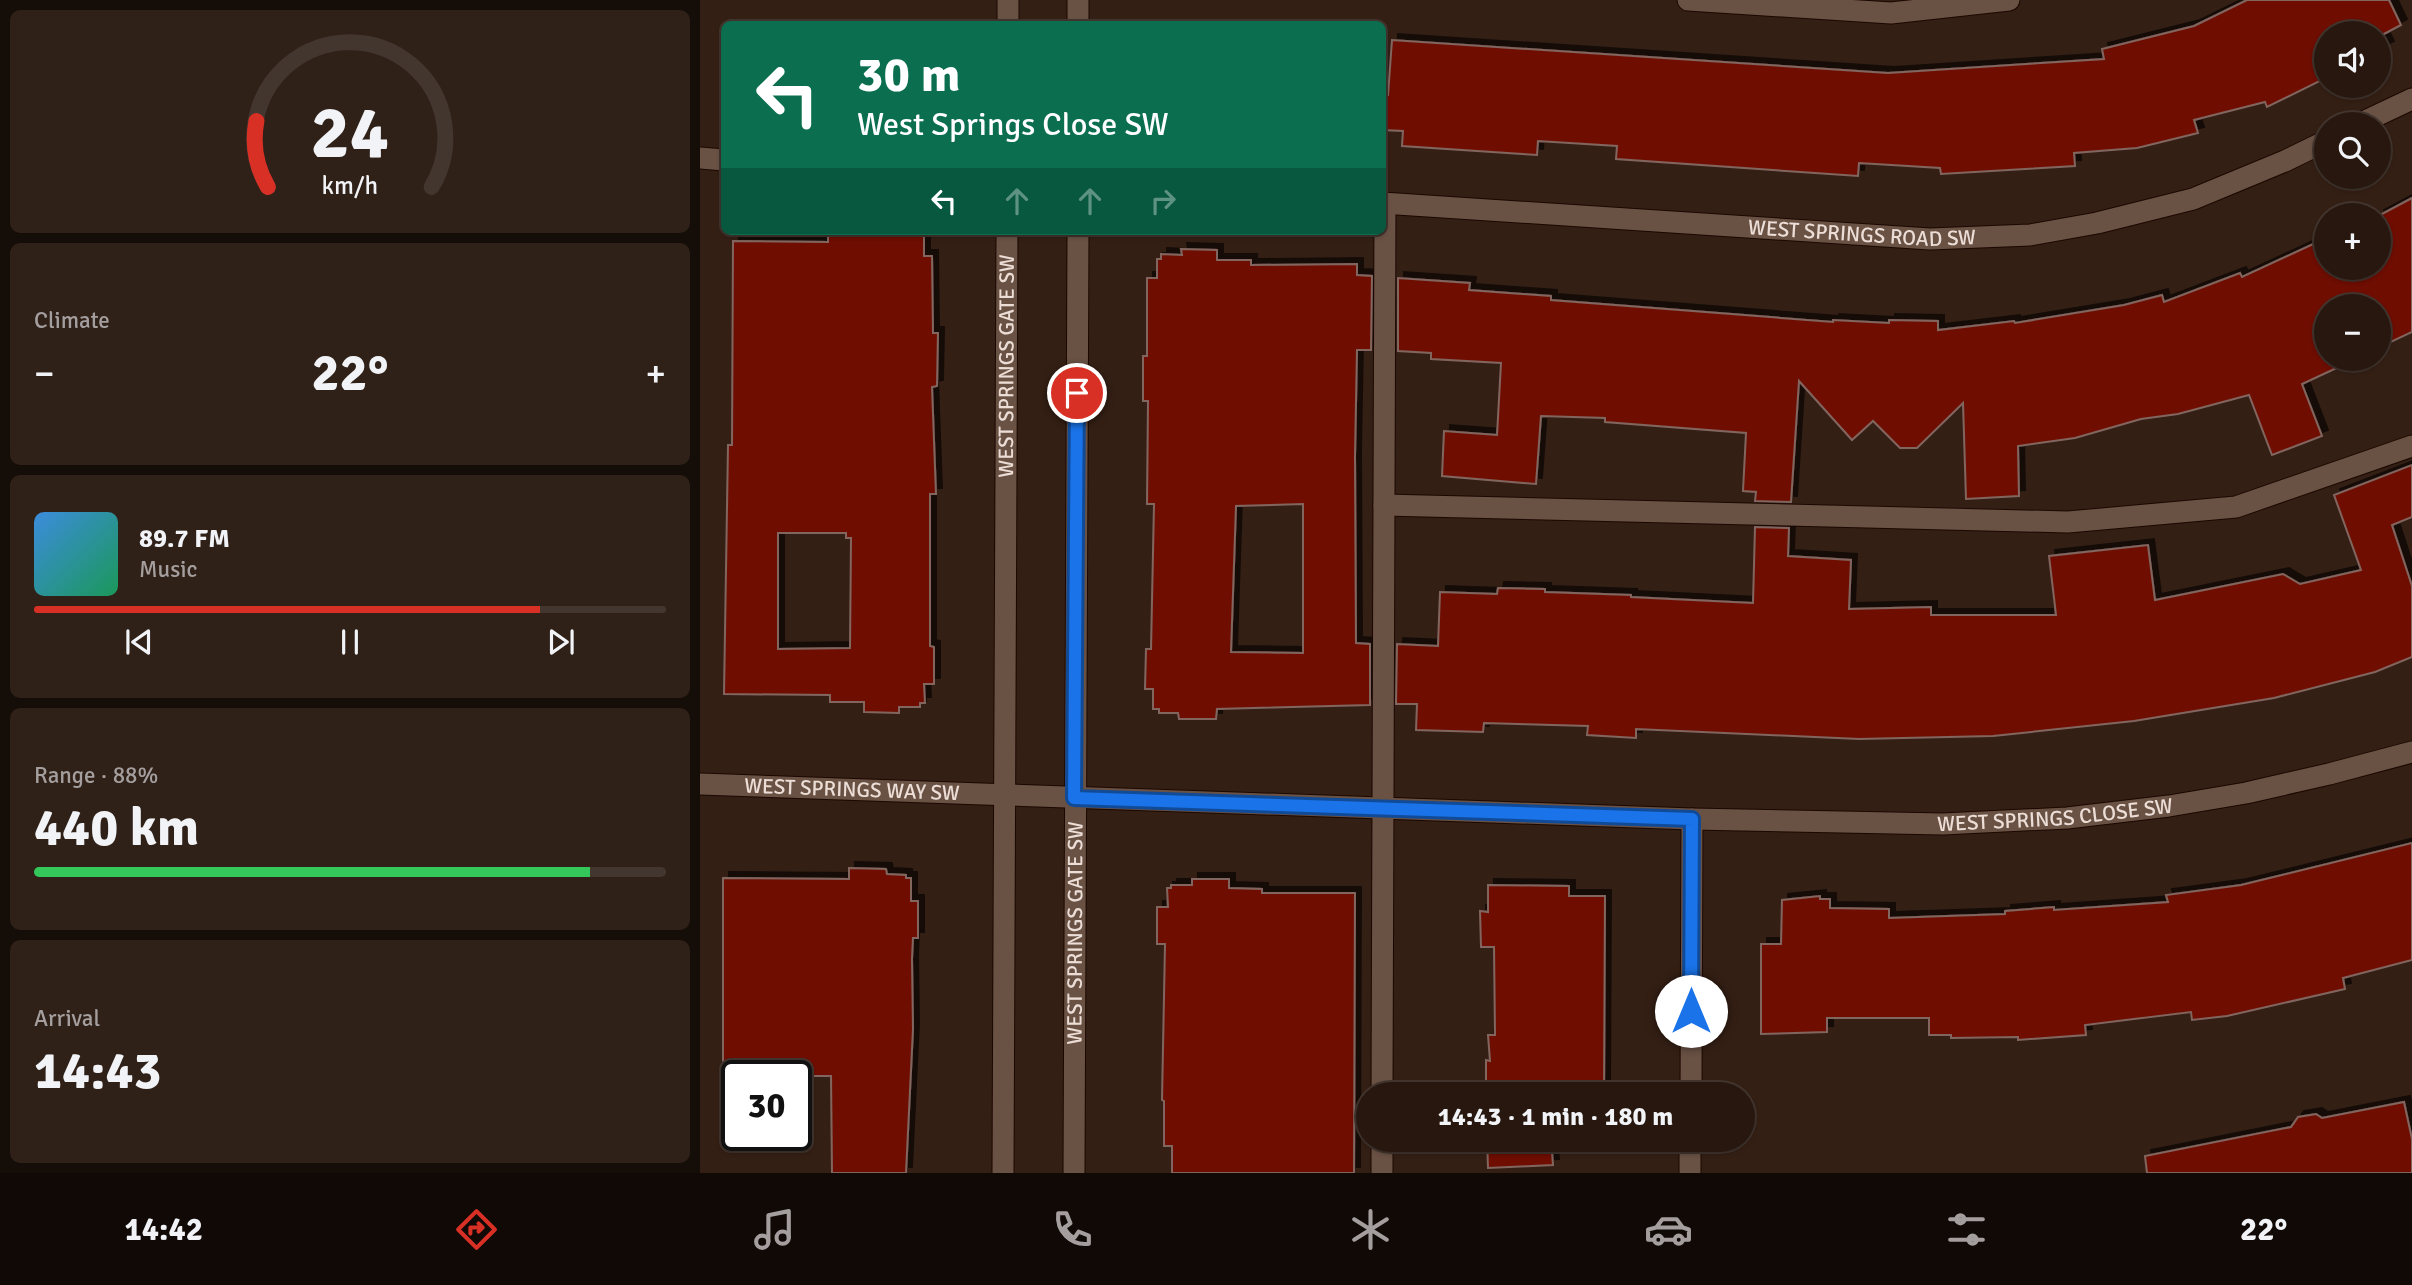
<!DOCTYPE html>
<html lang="en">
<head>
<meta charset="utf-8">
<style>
	:root { --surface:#27170f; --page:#2f2018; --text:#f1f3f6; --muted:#a49f9e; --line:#43362f; --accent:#d93025 }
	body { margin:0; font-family:Signika,sans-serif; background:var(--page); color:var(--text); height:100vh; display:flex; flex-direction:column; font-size:26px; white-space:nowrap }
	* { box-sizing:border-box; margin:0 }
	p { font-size:23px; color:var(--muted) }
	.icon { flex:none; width:38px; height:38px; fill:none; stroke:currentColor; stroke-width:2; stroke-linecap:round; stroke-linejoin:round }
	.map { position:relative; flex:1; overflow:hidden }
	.sheet { display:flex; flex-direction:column; gap:10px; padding:10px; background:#150d08; width:700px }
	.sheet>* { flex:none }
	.top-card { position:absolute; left:21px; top:21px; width:665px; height:214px; border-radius:10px; box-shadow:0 2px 5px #0004,0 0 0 2px var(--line); background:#0b6e4f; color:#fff; overflow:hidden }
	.fabs { position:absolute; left:1614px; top:21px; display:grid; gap:14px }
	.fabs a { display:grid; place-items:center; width:77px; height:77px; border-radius:50%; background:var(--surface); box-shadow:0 2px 5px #0004,0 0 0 2px var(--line); font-size:35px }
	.speed { position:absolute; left:21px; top:1060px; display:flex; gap:14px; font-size:35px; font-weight:700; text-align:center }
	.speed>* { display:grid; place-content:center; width:91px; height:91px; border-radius:50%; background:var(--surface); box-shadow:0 2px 5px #0004,0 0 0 2px var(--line); line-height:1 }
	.speed .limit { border:4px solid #111; border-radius:10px; background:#fff; color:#111 }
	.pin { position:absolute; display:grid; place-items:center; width:60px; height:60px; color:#fff; margin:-30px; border:4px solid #fff; border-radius:50%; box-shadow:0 2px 7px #0007 }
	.me { position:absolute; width:77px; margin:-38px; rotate:0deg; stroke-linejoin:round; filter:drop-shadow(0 0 5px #0008) }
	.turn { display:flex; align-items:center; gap:24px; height:147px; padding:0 21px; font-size:32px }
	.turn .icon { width:91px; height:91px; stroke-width:2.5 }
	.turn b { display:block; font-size:49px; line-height:60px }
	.lanes { display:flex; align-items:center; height:66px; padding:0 21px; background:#0003; justify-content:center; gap:35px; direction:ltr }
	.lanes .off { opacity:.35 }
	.big { font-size:52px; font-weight:700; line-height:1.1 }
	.sheet .widget { flex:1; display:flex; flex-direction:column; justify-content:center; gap:10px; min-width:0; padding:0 24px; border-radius:10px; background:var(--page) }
	.sheet .dial { align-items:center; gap:0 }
	.dial svg { height:182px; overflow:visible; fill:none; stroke:var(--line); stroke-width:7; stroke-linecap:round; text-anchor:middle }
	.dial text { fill:var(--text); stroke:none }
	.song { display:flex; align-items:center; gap:21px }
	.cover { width:84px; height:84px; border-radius:10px; background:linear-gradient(135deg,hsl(210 70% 55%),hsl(150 70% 35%)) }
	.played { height:7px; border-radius:4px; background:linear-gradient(90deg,var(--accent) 80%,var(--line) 80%) }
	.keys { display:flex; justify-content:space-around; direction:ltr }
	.heat { display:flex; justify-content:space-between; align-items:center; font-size:38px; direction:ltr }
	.charge { height:10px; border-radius:5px; background:linear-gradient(90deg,#34c759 88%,var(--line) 0) }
	.trip { position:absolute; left:656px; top:1082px; width:399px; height:70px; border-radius:35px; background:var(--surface); box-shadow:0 2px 5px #0004,0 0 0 2px var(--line); font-weight:700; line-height:70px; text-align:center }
	.tabs { display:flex; height:112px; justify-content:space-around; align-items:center; background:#100906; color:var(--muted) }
	.tabs .icon { width:49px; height:49px }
	.tabs .on { color:var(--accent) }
	.tabs b { font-size:32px; color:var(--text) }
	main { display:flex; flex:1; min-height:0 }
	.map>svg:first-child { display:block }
</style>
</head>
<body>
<main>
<section class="sheet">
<div class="widget dial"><svg viewBox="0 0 100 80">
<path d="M14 69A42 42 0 1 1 86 69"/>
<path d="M14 69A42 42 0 0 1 9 40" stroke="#d93025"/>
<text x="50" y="56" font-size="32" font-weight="700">24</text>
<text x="50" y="72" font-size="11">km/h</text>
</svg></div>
<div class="widget"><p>Climate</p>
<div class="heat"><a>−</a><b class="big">22°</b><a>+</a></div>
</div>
<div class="widget">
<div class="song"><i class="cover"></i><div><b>89.7 FM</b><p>Music</p></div></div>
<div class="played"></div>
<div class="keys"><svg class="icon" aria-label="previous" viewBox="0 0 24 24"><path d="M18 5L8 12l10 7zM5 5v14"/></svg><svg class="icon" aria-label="pause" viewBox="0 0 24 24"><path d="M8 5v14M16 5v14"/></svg><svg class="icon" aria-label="next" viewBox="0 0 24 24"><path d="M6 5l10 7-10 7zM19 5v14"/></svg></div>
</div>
<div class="widget"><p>Range · 88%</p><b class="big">440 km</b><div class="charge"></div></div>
<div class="widget"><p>Arrival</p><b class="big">14:43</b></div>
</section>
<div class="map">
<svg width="1712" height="1173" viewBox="0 0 1712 1173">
	<defs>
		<filter id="shadow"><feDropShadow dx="6" dy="-6" stdDeviation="0" flood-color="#0009"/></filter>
	</defs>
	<rect width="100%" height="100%" fill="#341f14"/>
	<g fill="#6e1103" stroke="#82655f" stroke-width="2" fill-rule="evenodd" filter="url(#shadow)">
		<path d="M 1547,0 L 1689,0 L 1701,25 L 1682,35 L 1688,47 L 1678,52 L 1678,33 L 1626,33 L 1626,78 L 1567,107 L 1565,102 L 1494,120 L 1498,133 L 1437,148 L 1374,153 L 1375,166 L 1241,174 L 1240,168 L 1159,163 L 1158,176 L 916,159 L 917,146 L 838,141 L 837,155 L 702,146 L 703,131 L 682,130 L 684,95 L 688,95 L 692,40 L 1188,73 L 1404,59 L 1402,49 L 1494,26 Z"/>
		<path d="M 1712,198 L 1712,332 L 1678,348 L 1678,306 L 1626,306 L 1626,359 L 1656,359 L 1602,384 L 1622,436 L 1572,455 L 1549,395 L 1478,414 L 1441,419 L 1375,438 L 1318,446 L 1319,496 L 1266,499 L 1263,403 L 1217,448 L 1200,448 L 1173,421 L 1152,440 L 1099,381 L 1091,502 L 1055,501 L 1056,492 L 1043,491 L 1046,433 L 905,422 L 905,418 L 841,416 L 836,484 L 742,476 L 744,431 L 797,435 L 801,363 L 731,359 L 731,353 L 698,351 L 698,278 L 770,283 L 769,290 L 851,296 L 851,300 L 1133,322 L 1133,320 L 1189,323 L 1189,320 L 1238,321 L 1238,330 L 1314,321 L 1315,323 L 1424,305 L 1462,295 L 1464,302 L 1540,273 L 1542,277 L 1626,238 L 1626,268 L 1678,268 L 1678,216 Z"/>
		<path d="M 162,231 L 224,233 L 224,256 L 232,256 L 233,333 L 238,333 L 237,386 L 232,387 L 236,494 L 230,494 L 230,646 L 234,647 L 234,684 L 224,684 L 225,703 L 220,703 L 220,707 L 199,707 L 199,713 L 164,712 L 164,702 L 130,702 L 130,695 L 24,694 L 28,445 L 32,445 L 33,241 L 128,242 L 128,236 L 162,236 ZM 78,533 L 146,533 L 146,538 L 151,538 L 150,648 L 78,649 Z"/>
		<path d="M 481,249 L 517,250 L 517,260 L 551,260 L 551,265 L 657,264 L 657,275 L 672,276 L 671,350 L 657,350 L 655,456 L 656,643 L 670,644 L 670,705 L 517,709 L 516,719 L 479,719 L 478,713 L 459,713 L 459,709 L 453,709 L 453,689 L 445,689 L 446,649 L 451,649 L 454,504 L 447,504 L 448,401 L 443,401 L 443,356 L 447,356 L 447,278 L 457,278 L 457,259 L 461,259 L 461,254 L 482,255 ZM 603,504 L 603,653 L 531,652 L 536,506 Z"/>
		<path d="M 1712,465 L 1712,517 L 1692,525 L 1712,586 L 1712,657 L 1675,672 L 1574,698 L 1434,721 L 1293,736 L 1159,739 L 936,729 L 936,738 L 887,735 L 888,726 L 784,723 L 783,732 L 716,730 L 717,704 L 696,704 L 697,644 L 738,646 L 740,592 L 797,594 L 798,588 L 845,589 L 845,592 L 931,595 L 931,597 L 1053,603 L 1055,527 L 1089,528 L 1088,556 L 1151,560 L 1149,609 L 1231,607 L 1231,615 L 1356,615 L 1349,556 L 1448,545 L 1455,600 L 1583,574 L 1600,584 L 1661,570 L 1634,495 Z"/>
		<path d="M 1712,843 L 1712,960 L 1643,978 L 1645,989 L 1527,1016 L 1492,1020 L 1491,1012 L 1385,1025 L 1386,1035 L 1318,1040 L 1318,1037 L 1251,1038 L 1251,1035 L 1229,1035 L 1229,1018 L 1127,1018 L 1127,1032 L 1061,1034 L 1061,944 L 1081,944 L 1082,900 L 1120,896 L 1120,899 L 1130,899 L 1130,908 L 1189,909 L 1189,918 L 1305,914 L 1305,911 L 1354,907 L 1354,910 L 1468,902 L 1466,895 L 1541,885 Z"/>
		<path d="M 149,868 L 186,869 L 187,874 L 206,875 L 206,878 L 211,878 L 211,901 L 218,901 L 218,938 L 213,938 L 212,959 L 213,1029 L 206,1173 L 132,1173 L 131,1076 L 23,1076 L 23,878 L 149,879 Z"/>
		<path d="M 492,879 L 529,879 L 529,888 L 562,889 L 562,893 L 655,893 L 654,1173 L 472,1173 L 472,1146 L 464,1146 L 464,1101 L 462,1100 L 465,944 L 457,944 L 457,907 L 468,907 L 467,888 L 471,888 L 471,885 L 492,885 Z"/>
		<path d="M 788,885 L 869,886 L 869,896 L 905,896 L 904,1094 L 786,1094 L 786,1060 L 790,1061 L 788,1035 L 795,1035 L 794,947 L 781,947 L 780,911 L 788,912 Z"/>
		<path d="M 1704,1102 L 1712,1139 L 1712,1173 L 1447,1173 L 1445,1156 L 1591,1127 L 1598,1117 L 1616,1114 L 1622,1118 Z"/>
		<path d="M 787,1139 L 903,1139 L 903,1152 L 852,1152 L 853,1165 L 788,1168 Z"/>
	</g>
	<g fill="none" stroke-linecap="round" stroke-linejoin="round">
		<defs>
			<g id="minor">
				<path d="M 988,0 L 1191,13 L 1309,0"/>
				<path d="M 308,24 L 308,0"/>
				<path d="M 378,24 L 378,0"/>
				<path d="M 1659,124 L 1712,99"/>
				<path d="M 0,158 L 24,160"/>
				<path id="s1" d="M 682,203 L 1230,239 L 1330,235 L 1397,223 L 1493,199 L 1585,161 L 1626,141"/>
				<path d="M 684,505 L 1368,522 L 1536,507 L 1712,446"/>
				<path id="s2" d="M 0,784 L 992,819 L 1243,824 L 1367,818 L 1469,806 L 1546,793 L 1629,774 L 1712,752"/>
				<path d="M 682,1094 L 685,203"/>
				<path d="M 991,1094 L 992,819"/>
				<path id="s3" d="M 303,1173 L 307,231"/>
				<path id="s4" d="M 374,1173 L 378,231"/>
				<path d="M 682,1173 L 682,1139"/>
				<path d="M 990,1173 L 990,1139"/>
			</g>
		</defs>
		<use href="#minor" stroke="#1b0801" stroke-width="23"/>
		<use href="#minor" stroke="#695144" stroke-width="21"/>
	</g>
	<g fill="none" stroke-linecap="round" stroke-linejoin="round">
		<defs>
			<path id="route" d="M 377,393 L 374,798 L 992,819 L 991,1011"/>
		</defs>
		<use href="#route" stroke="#114b97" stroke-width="18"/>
		<use href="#route" stroke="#1a73e8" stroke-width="12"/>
	</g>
	<g text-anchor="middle" stroke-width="7" stroke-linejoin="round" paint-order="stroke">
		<g font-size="21" fill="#ecded6" stroke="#150c07">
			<text dy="7" stroke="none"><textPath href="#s1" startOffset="481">WEST SPRINGS ROAD SW</textPath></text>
			<text dy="7" stroke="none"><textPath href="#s3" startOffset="807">WEST SPRINGS GATE SW</textPath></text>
			<text dy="7" stroke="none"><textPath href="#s2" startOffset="152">WEST SPRINGS WAY SW</textPath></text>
			<text dy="7" stroke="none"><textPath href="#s2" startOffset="1356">WEST SPRINGS CLOSE SW</textPath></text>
			<text dy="7" stroke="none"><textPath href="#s4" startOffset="240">WEST SPRINGS GATE SW</textPath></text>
		</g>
	</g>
</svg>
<div class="fabs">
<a><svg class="icon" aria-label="sound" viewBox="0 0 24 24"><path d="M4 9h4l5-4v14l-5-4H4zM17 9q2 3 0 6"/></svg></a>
<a><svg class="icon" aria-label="search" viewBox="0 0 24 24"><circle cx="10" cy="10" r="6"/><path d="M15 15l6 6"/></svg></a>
<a>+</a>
<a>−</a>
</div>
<div class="speed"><div class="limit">30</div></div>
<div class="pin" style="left:377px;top:393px;background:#d93025"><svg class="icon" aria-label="arrive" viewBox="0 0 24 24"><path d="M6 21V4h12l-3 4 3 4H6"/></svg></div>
<svg class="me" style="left:991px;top:1011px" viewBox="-20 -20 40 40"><circle r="19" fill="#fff"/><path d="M0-13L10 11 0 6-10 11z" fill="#1a73e8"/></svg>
<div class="trip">14:43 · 1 min · 180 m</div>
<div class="top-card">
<div class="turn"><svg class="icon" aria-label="left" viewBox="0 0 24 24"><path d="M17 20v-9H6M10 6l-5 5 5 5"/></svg><div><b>30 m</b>West Springs Close SW</div></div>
<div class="lanes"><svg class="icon" aria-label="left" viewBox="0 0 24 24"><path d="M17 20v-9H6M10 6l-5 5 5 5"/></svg><svg class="icon off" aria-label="ahead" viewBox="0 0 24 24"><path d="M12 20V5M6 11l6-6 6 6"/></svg><svg class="icon off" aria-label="ahead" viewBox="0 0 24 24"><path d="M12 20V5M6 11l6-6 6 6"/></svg><svg class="icon off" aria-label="right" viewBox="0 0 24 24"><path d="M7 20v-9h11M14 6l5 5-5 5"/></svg></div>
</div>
</div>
</main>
<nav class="tabs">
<b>14:42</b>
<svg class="icon on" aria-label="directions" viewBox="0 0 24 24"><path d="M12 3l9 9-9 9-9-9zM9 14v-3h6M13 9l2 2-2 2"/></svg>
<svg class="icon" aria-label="music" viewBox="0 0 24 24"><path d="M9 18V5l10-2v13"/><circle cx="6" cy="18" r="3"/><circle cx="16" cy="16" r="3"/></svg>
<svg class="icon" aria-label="phone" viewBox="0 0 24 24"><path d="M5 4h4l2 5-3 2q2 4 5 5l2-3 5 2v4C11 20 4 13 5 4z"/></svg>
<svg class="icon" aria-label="climate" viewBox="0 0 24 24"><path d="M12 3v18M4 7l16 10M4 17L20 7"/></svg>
<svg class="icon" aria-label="car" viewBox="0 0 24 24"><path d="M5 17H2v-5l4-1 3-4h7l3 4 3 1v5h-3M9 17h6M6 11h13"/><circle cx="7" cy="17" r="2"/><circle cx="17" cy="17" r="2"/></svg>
<svg class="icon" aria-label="filters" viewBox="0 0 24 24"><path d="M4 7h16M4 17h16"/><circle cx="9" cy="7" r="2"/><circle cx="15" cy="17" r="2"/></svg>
<b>22°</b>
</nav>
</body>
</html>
